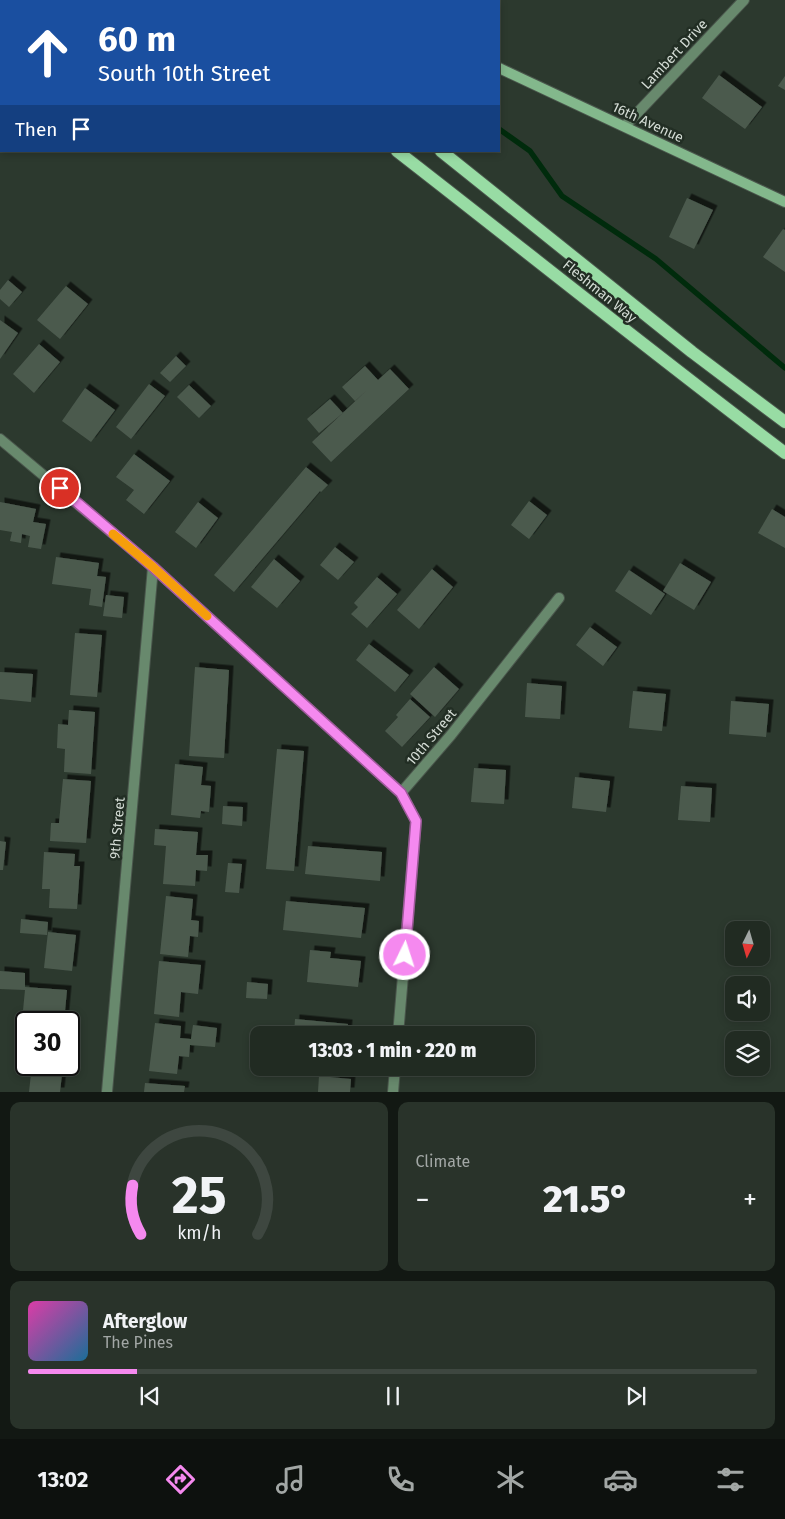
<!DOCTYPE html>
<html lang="en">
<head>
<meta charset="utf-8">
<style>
	:root { --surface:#212b22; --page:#29332a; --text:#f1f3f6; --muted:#a2a7a5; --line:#3e4740; --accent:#f589ef }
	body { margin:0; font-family:"Fira Sans",sans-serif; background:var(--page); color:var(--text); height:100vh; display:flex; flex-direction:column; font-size:19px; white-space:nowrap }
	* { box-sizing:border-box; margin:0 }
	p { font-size:16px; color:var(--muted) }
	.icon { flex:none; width:28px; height:28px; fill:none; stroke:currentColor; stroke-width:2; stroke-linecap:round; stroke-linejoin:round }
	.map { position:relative; height:1092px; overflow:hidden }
	.side { display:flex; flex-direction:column; gap:10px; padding:10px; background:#121813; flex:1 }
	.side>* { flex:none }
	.guide { position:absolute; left:0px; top:0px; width:500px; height:152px; box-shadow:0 2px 8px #0003,0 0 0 1px var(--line); background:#1a4fa0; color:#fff; overflow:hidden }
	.needle { width:32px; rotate:185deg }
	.controls { position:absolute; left:725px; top:921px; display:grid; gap:10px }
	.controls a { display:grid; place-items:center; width:45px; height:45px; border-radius:10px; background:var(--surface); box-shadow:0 2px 8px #0003,0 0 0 1px var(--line); font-size:25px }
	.speed { position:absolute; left:15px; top:1011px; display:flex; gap:10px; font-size:25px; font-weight:700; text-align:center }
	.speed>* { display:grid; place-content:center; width:65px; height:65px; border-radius:50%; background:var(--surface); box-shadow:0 2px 8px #0003,0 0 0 1px var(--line); line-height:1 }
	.speed .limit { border:2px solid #111; border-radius:8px; background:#fff; color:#111 }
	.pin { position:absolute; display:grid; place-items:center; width:42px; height:42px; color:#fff; margin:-21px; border:2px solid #fff; border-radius:50%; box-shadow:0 1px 5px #0007 }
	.me { position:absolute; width:55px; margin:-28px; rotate:4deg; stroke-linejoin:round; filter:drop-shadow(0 0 4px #0008) }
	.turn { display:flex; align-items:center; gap:18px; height:105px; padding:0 15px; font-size:22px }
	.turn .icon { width:65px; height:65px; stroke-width:2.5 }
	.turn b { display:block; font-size:35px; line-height:42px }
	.then { display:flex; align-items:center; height:48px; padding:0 15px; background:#0003; gap:10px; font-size:19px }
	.big { font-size:38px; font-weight:800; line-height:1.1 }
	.side .widget { flex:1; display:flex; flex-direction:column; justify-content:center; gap:8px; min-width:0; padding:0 18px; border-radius:10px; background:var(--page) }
	.side .dial { align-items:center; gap:0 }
	.dial svg { height:130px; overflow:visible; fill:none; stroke:var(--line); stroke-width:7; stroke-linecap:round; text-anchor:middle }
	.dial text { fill:var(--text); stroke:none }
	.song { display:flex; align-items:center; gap:15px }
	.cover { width:60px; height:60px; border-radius:8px; background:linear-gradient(135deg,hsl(320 70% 55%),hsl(200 70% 35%)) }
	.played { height:5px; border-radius:2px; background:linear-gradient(90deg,var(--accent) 15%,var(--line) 15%) }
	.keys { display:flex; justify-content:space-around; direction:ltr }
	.heat { display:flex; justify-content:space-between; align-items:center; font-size:28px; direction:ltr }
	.side .tiles { flex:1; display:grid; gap:10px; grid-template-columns:1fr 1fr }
	.widget:last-child { grid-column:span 2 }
	.trip { position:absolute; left:250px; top:1026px; width:285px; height:50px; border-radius:10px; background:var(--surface); box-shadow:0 2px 8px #0003,0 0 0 1px var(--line); font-weight:800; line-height:50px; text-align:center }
	.tabs { display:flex; height:80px; justify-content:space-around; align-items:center; background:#0d110e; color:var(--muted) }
	.tabs .icon { width:35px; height:35px }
	.tabs .on { color:var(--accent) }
	.tabs b { font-size:22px; color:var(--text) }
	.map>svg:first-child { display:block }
</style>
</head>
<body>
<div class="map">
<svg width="785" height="1092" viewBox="0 0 785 1092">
	<defs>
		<filter id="shadow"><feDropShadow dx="4.5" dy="-4.5" stdDeviation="0" flood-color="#0009"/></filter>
	</defs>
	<rect width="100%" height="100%" fill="#2c392e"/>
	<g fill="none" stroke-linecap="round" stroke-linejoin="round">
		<g stroke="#002b0c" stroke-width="5.5">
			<path d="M 314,0 L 316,1"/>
			<path d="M 499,129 L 530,151 L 562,196 L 656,259 L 785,368"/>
		</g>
	</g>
	<g fill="#4c5a4e" filter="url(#shadow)">
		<path d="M 719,75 L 762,107 L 745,129 L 702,98 Z"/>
		<path d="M 785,76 L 785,90 L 778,86 Z"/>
		<path d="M 687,198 L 713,210 L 694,249 L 669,237 Z"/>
		<path d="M 783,229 L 785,230 L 785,272 L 763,257 Z"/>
		<path d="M 8,280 L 22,292 L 9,307 L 0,299 L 0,290 Z"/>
		<path d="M 66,286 L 88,304 L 60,339 L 37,320 Z"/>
		<path d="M 0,320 L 18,333 L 0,359 Z"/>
		<path d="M 39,344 L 60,362 L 34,393 L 13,374 Z"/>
		<path d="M 176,356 L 186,366 L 170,382 L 160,373 Z"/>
		<path d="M 365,366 L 378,380 L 390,369 L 409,389 L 331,462 L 312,442 L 367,390 L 355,401 L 342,387 Z"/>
		<path d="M 149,384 L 165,396 L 131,439 L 116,427 Z"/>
		<path d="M 189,385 L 211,406 L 199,418 L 177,397 Z"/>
		<path d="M 85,388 L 115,410 L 91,442 L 62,421 Z"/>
		<path d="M 330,399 L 343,413 L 319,433 L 307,419 Z"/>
		<path d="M 134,454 L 170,481 L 144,514 L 126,500 L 134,490 L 116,477 Z"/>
		<path d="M 306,467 L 328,485 L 321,492 L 320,491 L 234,592 L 214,575 Z"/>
		<path d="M 529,501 L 547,515 L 529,539 L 511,525 Z"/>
		<path d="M 0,502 L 36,509 L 33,522 L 46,524 L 41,549 L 28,547 L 30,536 L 22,534 L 21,543 L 10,541 L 12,532 L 0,530 Z"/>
		<path d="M 198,502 L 218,518 L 196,548 L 175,532 Z"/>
		<path d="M 772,509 L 785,517 L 785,548 L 758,533 Z"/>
		<path d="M 335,547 L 354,562 L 338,580 L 320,565 Z"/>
		<path d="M 56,557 L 99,563 L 97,576 L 106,577 L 102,607 L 89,605 L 91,589 L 52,584 Z"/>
		<path d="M 274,559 L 300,581 L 277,608 L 251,587 Z"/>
		<path d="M 680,563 L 711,582 L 694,610 L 663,591 Z"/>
		<path d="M 432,569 L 453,587 L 419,629 L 397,610 Z"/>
		<path d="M 629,570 L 665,594 L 651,615 L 615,591 Z"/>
		<path d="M 377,577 L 397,594 L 367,628 L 351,614 L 358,607 L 354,603 Z"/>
		<path d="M 106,595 L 124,597 L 122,618 L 103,616 Z"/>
		<path d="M 590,627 L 617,647 L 603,666 L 576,645 Z"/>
		<path d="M 75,633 L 102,635 L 97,697 L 70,695 Z"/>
		<path d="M 369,644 L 409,675 L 395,692 L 356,660 Z"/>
		<path d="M 195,667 L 229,670 L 224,758 L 189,756 Z"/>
		<path d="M 434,667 L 459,689 L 435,717 L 410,694 Z"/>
		<path d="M 0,672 L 33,674 L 31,702 L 0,699 Z"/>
		<path d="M 527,683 L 562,686 L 560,719 L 525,717 Z"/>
		<path d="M 633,691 L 666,694 L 662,731 L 629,728 Z"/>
		<path d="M 410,699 L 430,717 L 402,747 L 385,731 L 398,717 L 396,715 Z"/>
		<path d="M 731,701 L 769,704 L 766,737 L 729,734 Z"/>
		<path d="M 69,710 L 95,712 L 91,774 L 64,772 L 65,749 L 57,748 L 58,724 L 68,725 Z"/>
		<path d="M 277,749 L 304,751 L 294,871 L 266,869 Z"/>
		<path d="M 175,764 L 203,767 L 201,785 L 211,786 L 209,812 L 201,811 L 200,818 L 171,815 Z"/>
		<path d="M 474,768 L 506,770 L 504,804 L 471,802 Z"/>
		<path d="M 575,777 L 610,781 L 606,812 L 572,808 Z"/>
		<path d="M 63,779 L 91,781 L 86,843 L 50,841 L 51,823 L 59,823 Z"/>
		<path d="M 681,786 L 712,788 L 710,822 L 678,820 Z"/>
		<path d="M 223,806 L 243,807 L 242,826 L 222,824 Z"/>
		<path d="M 155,829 L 198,832 L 196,855 L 208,855 L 207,871 L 196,870 L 195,886 L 163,884 L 166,846 L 154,845 Z"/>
		<path d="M 0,841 L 6,842 L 3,870 L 0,870 Z"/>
		<path d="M 308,846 L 382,852 L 380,881 L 305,874 Z"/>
		<path d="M 44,852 L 75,854 L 74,866 L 80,866 L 77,909 L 49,908 L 50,889 L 42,889 Z"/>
		<path d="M 228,863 L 242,864 L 239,893 L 225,892 Z"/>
		<path d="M 166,896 L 193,899 L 191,920 L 199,921 L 198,937 L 190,936 L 188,957 L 160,954 Z"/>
		<path d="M 286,901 L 365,908 L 361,938 L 283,930 Z"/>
		<path d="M 21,919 L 48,922 L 47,935 L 20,933 Z"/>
		<path d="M 48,932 L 76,935 L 72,971 L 44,968 Z"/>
		<path d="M 310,950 L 331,952 L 330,958 L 361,961 L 358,987 L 307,982 Z"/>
		<path d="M 159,961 L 201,965 L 198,994 L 181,992 L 179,1017 L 154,1014 Z"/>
		<path d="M 0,971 L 25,973 L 25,987 L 67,990 L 64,1022 L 22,1021 L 25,990 L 0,989 Z"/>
		<path d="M 247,982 L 268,984 L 267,999 L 246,998 Z"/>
		<path d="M 295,1019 L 348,1024 L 347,1035 L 294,1035 Z"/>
		<path d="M 155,1023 L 181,1026 L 180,1038 L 191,1039 L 193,1025 L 217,1028 L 215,1047 L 190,1045 L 189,1057 L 179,1056 L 177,1074 L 149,1071 Z"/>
		<path d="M 32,1065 L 63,1065 L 60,1092 L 29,1092 Z"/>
		<path d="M 319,1076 L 351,1079 L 350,1092 L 318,1092 Z"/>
		<path d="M 145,1083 L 185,1086 L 184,1092 L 144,1092 Z"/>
	</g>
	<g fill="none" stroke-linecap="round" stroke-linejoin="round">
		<defs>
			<g id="street">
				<path d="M 73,1 L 73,0"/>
				<path d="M 0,100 L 1,99"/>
				<path d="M 625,126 L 744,0"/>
				<path d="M 0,439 L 153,567 L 401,793 L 416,821 L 398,1035"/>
				<path d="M 401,793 L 451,735 L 559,598"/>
				<path d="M 107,1092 L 153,567"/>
				<path d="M 393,1092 L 395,1068"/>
			</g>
			<g id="secondary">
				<path d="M 376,0 L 378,1"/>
				<path d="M 499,68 L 785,202"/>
			</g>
			<g id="primary">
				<path d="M 145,0 L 152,1"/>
				<path d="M 217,0 L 219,1"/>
				<path d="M 99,1 L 103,0"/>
				<path d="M 397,151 C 527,252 654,354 785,453"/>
				<path d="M 441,151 L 692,352 L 785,422"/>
			</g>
		</defs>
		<use href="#street" stroke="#4a564c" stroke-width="12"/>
		<use href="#secondary" stroke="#4a564c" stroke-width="12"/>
		<use href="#primary" stroke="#4a564c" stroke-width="14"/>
		<use href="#street" stroke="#68896d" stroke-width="10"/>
		<use href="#secondary" stroke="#83b88c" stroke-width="10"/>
		<use href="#primary" stroke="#98dca4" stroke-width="12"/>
	</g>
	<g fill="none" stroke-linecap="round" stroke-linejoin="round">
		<defs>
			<path id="route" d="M 60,488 L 153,567 L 401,793 L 416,821 L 405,955"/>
		</defs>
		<use href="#route" stroke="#9f599b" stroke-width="12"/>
		<use href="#route" stroke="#f589ef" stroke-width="9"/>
		<path stroke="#f59e0b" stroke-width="9" d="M 113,534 L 153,567 L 207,616"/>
	</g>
	<g text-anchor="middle" stroke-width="5" stroke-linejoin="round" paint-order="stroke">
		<g font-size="14" fill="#d4dcd5" stroke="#222e24">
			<text transform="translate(674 54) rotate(-47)" y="5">Lambert Drive</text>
			<text transform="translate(648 122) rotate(25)" y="5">16th Avenue</text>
			<text transform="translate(600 291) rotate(39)" y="5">Fleshman Way</text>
			<text transform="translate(431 737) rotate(-50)" y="5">10th Street</text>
			<text transform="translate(117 828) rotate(-85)" y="5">9th Street</text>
		</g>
	</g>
</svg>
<div class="controls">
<a><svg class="needle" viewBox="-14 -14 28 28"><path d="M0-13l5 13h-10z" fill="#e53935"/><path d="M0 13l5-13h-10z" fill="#a2a7a5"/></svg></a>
<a><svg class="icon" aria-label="sound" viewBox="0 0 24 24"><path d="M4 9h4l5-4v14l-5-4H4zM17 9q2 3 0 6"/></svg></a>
<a><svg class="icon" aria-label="layers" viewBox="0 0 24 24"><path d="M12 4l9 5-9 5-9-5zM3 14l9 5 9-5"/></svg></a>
</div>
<div class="speed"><div class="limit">30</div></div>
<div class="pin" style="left:60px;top:488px;background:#d93025"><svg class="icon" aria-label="arrive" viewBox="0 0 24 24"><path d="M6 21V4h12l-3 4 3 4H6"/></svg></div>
<svg class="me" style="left:405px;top:955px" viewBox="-20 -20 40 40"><circle r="17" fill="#f589ef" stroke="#fff" stroke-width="3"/><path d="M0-11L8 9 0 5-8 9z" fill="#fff"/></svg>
<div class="trip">13:03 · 1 min · 220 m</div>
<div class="guide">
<div class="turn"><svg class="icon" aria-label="ahead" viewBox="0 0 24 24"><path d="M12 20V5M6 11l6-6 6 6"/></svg><div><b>60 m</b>South 10th Street</div></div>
<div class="then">Then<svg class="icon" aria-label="arrive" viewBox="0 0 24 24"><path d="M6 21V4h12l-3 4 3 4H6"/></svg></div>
</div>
</div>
<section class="side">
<div class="tiles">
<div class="widget dial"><svg viewBox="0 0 100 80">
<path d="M14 69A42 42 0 1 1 86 69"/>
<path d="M14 69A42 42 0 0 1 9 39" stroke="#f589ef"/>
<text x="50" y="56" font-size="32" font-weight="700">25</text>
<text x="50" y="72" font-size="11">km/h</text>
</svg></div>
<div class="widget"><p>Climate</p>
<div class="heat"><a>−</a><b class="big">21.5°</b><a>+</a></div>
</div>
<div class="widget">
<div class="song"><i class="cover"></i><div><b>Afterglow</b><p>The Pines</p></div></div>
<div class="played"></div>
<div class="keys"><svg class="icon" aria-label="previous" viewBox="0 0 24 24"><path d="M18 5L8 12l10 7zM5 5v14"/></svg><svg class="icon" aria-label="pause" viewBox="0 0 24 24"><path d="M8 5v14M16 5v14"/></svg><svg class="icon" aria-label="next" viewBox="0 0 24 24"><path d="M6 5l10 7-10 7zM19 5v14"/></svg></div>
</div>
</div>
</section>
<nav class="tabs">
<b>13:02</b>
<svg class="icon on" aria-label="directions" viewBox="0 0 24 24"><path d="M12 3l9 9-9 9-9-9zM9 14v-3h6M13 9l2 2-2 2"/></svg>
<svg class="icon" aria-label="music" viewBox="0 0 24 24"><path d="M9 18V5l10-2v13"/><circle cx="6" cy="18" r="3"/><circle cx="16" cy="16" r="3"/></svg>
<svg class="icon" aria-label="phone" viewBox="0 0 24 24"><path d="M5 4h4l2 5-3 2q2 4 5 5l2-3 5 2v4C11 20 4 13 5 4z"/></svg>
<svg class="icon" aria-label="climate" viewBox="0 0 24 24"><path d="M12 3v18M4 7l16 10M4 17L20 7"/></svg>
<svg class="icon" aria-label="car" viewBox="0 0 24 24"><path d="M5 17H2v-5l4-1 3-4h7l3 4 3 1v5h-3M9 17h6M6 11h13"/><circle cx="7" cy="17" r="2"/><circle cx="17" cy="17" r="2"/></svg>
<svg class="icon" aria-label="filters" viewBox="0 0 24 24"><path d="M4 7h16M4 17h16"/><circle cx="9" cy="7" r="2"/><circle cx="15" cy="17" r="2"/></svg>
</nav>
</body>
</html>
